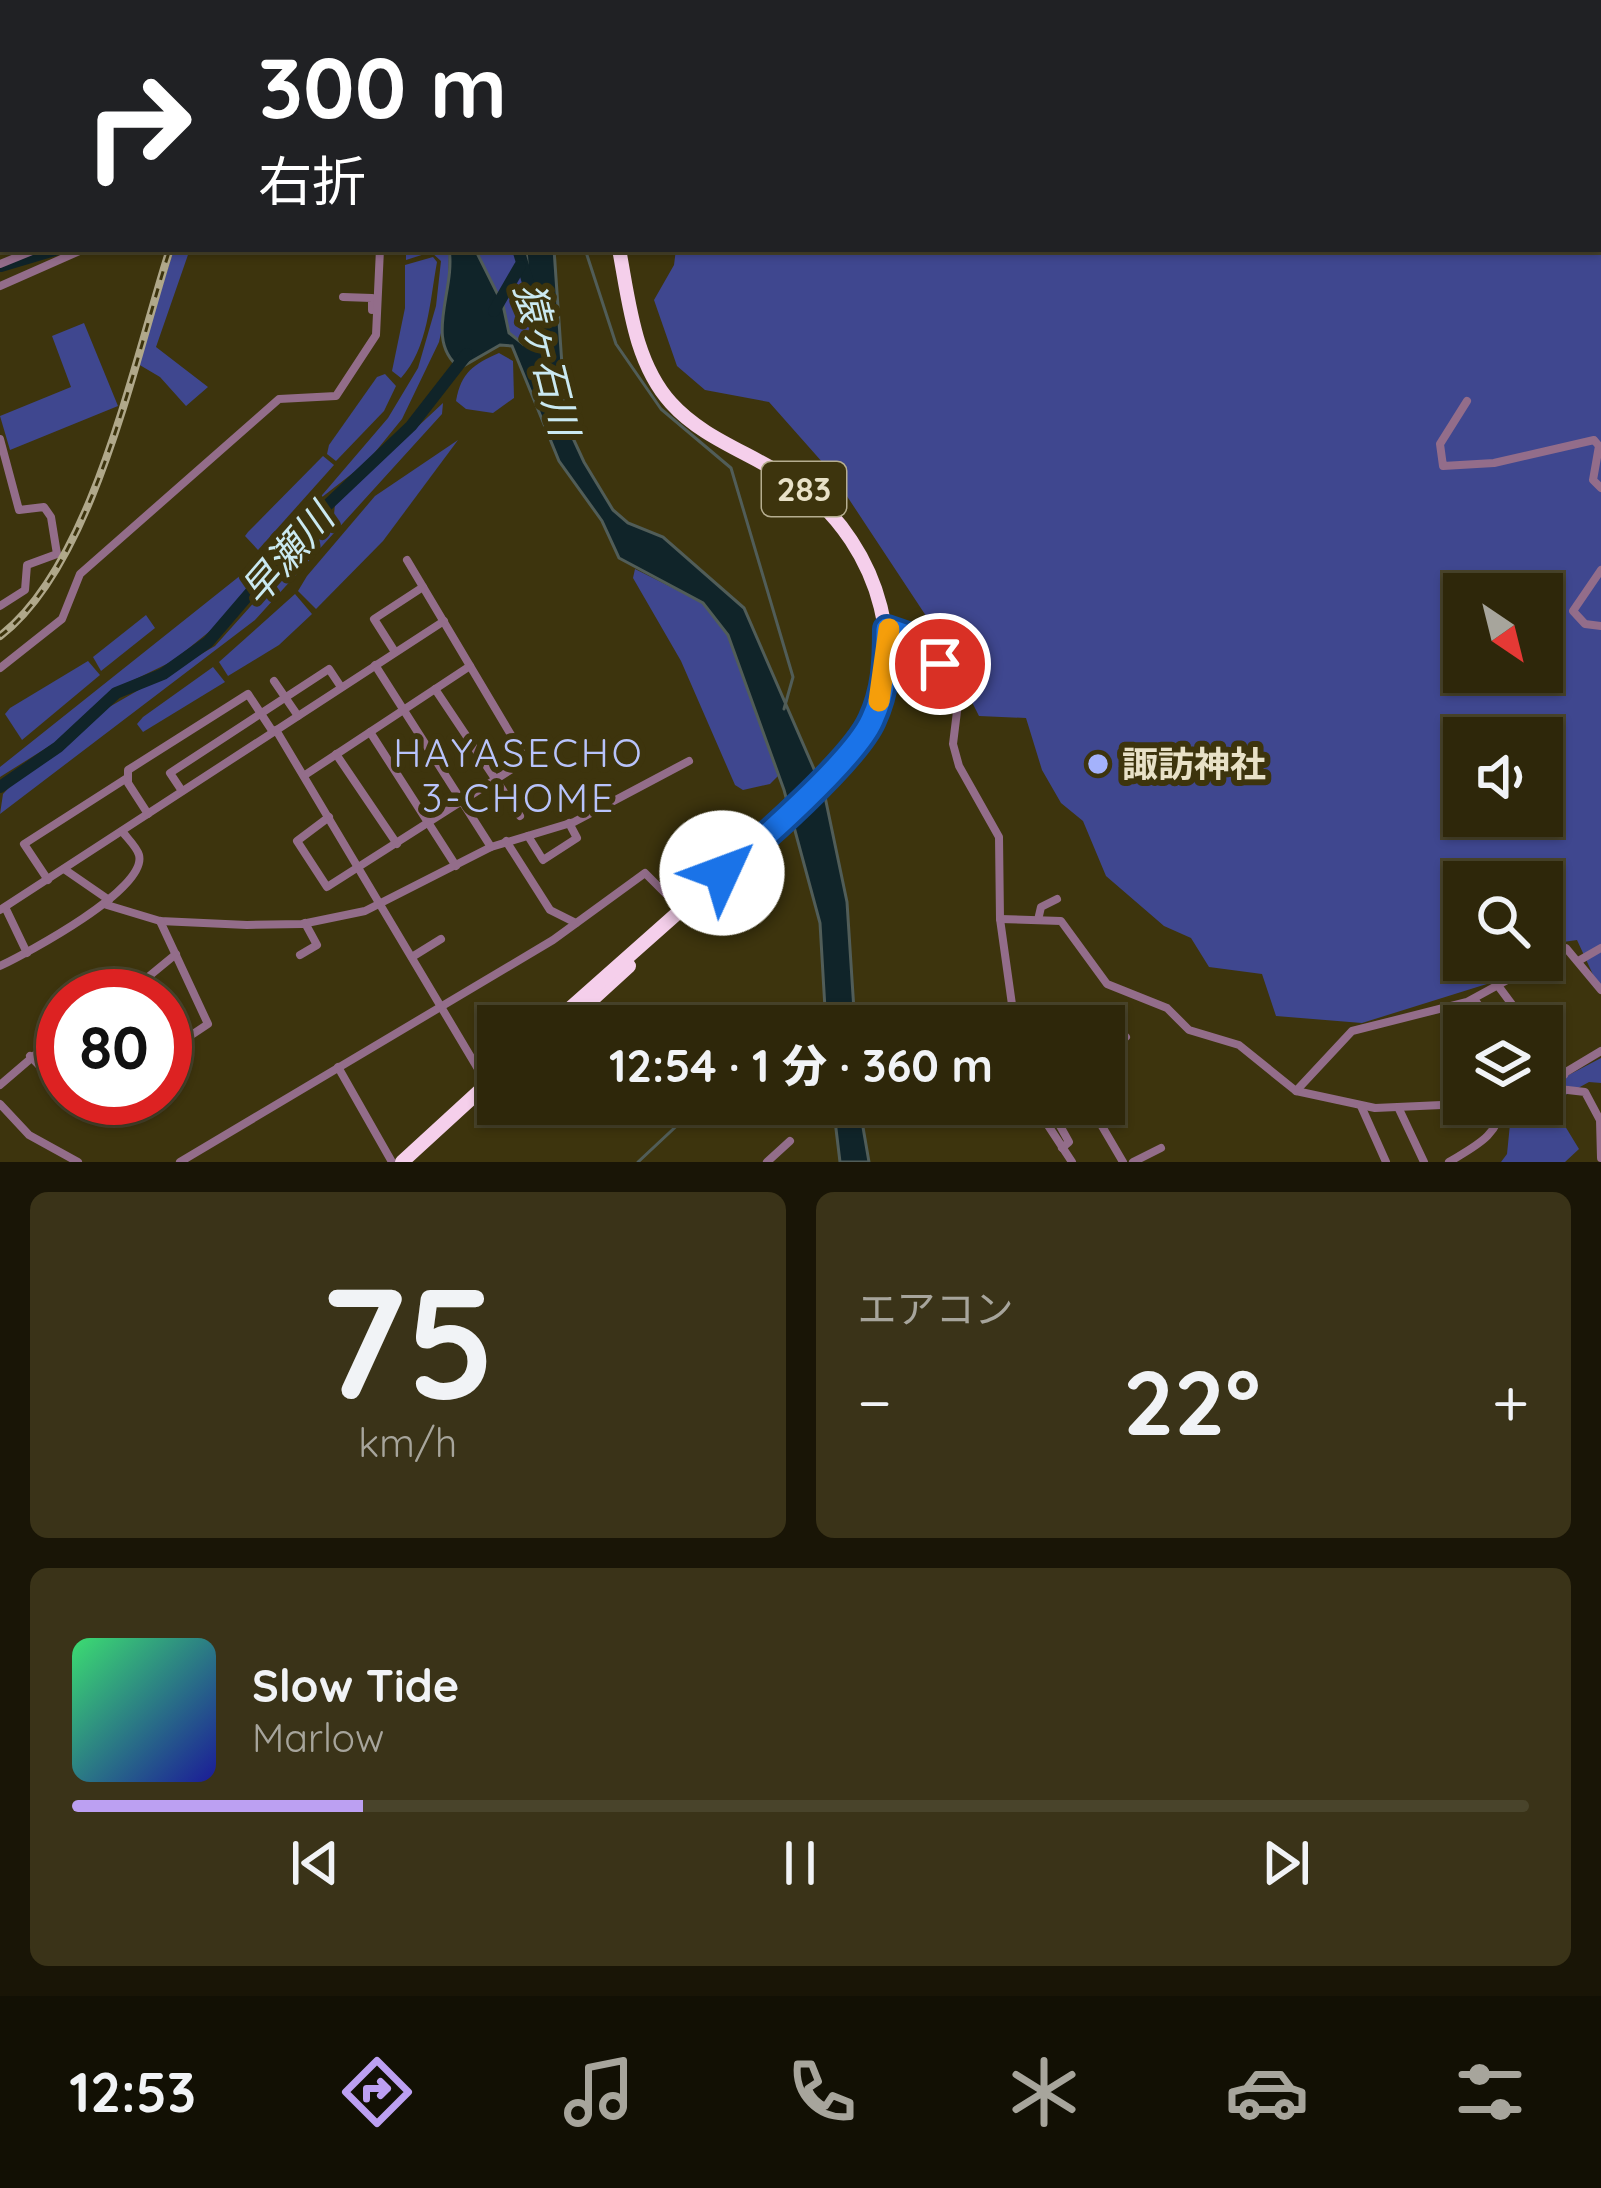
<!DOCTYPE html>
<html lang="ja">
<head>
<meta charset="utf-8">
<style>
	:root { --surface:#2e270a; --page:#3a3318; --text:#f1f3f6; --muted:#a7a59c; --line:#49442b; --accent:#bca0f2 }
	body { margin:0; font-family:Quicksand,"Noto Sans JP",sans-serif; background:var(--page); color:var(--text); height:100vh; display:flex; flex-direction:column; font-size:45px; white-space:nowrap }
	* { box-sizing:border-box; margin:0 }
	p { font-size:39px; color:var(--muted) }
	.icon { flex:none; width:66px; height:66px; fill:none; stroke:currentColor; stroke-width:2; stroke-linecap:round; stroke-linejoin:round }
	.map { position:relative; height:1162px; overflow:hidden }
	.side { display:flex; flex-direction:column; gap:30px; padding:30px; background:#191506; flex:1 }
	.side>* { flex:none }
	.banner { position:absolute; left:0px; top:0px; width:1602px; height:252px; box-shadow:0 3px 9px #0004,0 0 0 3px var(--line); background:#202124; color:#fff; overflow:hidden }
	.needle { width:78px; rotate:145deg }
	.fabs { position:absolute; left:1443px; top:573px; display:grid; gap:24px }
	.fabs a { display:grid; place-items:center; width:120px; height:120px; border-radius:0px; background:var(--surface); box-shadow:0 3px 9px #0004,0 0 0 3px var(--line); font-size:60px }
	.speed { position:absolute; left:36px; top:969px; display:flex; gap:24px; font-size:60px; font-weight:700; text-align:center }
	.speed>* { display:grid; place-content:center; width:156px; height:156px; border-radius:50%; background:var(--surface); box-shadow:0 3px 9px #0004,0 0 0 3px var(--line); line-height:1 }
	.speed .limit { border:18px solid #d22; background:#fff; color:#111 }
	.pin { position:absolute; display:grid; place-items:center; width:102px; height:102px; color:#fff; margin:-51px; border:6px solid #fff; border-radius:50%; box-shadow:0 3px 12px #0007 }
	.me { position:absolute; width:132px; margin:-66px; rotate:47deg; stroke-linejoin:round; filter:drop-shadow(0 0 9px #0008) }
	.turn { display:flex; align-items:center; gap:42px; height:252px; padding:0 60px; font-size:54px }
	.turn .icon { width:156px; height:156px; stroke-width:2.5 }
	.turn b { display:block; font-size:84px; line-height:102px }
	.big { font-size:90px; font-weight:800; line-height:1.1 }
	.side .tile { flex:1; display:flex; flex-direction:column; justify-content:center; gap:18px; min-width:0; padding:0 42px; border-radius:18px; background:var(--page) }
	.side .dial { align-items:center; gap:0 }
	.dial b { font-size:156px; line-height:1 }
	.song { display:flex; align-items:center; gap:36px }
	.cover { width:144px; height:144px; border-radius:18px; background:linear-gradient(135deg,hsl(140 70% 55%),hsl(240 70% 35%)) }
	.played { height:12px; border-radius:6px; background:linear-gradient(90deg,var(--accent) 20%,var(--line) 20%) }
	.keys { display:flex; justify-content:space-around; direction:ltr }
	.heat { display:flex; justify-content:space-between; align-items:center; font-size:66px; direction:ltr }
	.side .tiles { flex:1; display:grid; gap:30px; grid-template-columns:1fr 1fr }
	.tile:last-child { grid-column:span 2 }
	.trip { position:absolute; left:477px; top:1005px; width:648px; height:120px; border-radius:0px; background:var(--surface); box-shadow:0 3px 9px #0004,0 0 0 3px var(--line); font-weight:800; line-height:120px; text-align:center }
	.tabs { display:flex; height:192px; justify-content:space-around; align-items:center; background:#121004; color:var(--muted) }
	.tabs .icon { width:84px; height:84px }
	.tabs .current { color:var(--accent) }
	.tabs b { font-size:54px; color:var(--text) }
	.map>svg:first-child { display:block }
</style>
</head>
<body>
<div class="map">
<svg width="1601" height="1162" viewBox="0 0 1601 1162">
	<rect width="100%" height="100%" fill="#3d340d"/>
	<g fill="#3f478f" fill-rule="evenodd">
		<path d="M 668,0 L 1601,0 L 1601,992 L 1577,940 L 1542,945 L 1542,882 L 1464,882 L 1464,960 L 1515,960 L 1490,983 L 1362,1023 L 1276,1016 L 1262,974 L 1209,967 L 1191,938 L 1164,926 L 1106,876 L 1083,821 L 1061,803 L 1042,770 L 1026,718 L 979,716 L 936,631 L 831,472 L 769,402 L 705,390 L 677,366 L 654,300 L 674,265 L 676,249 L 1599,249 L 1599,3 ZM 1464,594 L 1542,594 L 1542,672 L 1464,672 ZM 1464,738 L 1542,738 L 1542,816 L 1464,816 Z"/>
		<path d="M 174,249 L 190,249 L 156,347 L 208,387 L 186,406 L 160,377 L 138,364 Z"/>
		<path d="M 406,249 L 449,249 L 448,301 L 439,342 L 402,419 L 367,462 L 317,501 L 388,418 L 418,368 L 436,306 L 441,261 L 431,252 L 406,260 Z"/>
		<path d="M 475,249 L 526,249 L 533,340 L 523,344 L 509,333 L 503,305 Z"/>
		<path d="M 433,257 L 437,262 C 430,300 428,349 401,378 L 392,371 L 405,308 L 405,265 Z"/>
		<path d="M 84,323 L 118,406 L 10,450 L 0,416 L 71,387 L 52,336 Z"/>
		<path d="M 499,353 L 513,361 L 514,398 L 493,413 L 466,409 L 456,401 C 461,372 474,364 499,353 Z"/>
		<path d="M 385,374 L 396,386 L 384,411 L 336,461 L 327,454 L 329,445 L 377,377 Z"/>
		<path d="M 443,403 L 442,414 L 255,620 L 0,814 L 3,794 L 19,777 L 104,710 L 215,646 L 319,530 L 326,534 L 333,525 L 335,504 Z"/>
		<path d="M 458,440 L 383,541 L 316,609 L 298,591 L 307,576 L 375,496 Z"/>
		<path d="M 323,456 L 334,465 L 258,550 L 245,536 L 248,532 Z"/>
		<path d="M 302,514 L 232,611 L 210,631 L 173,661 L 111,691 L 67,735 L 0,777 L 0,767 L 251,567 Z"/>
		<path d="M 635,569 L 703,603 L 728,635 L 778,776 L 770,784 L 743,790 L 735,785 L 681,661 L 633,578 Z"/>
		<path d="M 295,594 L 312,614 L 279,645 L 228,676 L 219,662 Z"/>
		<path d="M 146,615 L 155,628 L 101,671 L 93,657 Z"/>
		<path d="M 88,661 L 100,675 L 22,740 L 5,714 L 10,708 Z"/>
		<path d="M 213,667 L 225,682 L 143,732 L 137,724 L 143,717 Z"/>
		<path d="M 1601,1058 L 1601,1083 L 1589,1082 L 1551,1103 L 1579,1149 L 1565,1162 L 1501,1162 L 1507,1154 L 1512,1104 L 1542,1104 L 1542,1089 Z"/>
	</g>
	<g fill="#102429" stroke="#515d58" stroke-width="3">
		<path d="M 449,249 L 475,249 L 503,305 L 509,333 L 523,344 L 533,339 L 526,249 L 554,249 L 566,423 L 584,462 L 613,510 L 628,523 L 663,537 L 744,608 L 824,792 L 847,902 L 855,1026 L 826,1026 L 820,923 L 784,790 L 728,635 L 703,603 L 619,558 L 602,521 L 559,461 L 512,346 L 500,345 L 460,368 C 423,340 456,290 449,249 Z"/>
		<path d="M 833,1104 L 859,1104 L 869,1162 L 840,1162 Z"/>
	</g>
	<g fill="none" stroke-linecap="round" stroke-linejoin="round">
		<g stroke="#515d58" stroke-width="3">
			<path d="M 654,3 L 658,0"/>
			<path d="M 585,249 L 616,344 L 661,409 L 731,468 L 793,677 L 784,709"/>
			<path d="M 785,1026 L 796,1016 L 826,1009"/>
			<path d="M 638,1162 L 700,1104"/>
		</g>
		<g stroke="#102429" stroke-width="12">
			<path d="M 518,249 L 535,306"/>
			<path d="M 1,266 L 58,249"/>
			<path d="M 494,311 L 520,266"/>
			<path d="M 0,787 L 58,747 L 116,693 L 163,674 L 208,642 L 317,515 L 411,426 L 467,354"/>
		</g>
		<g stroke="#936d8a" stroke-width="8">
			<path d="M 124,0 L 129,0"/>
			<path d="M 183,3 L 184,0"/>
			<path d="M 0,92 L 3,94"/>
			<path d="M 0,264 L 37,249"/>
			<path d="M 0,286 L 84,249"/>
			<path d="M 343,297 L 372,298 L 372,310"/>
			<path d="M 1467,401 L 1440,444 L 1443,466 L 1494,463 L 1594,440 L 1599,446 L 1593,480 L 1601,488"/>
			<path d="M 0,439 L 19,510 L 44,507 L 51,517 L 57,554 L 27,565 L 25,590 L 0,606"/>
			<path d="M 1601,570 L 1573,611 L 1585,624 L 1601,626"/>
			<path d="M 887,629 L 916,639 L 959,695 L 953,744 L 959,766 L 999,837 L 1000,919 L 1015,1026"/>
			<path d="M 395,652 L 374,619 L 423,587"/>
			<path d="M 375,665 L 491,847"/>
			<path d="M 0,668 L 62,619 L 80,574 L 279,399 L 336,396 L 376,335 L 380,249"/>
			<path d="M 274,681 L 298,716"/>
			<path d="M 435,689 L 520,816"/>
			<path d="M 276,730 L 487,1084"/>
			<path d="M 370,732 L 456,866"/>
			<path d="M 336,754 L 397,844"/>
			<path d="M 305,775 L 470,666"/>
			<path d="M 182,791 L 170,773 L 329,669 L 341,687"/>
			<path d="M 148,814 L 128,783 L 128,770 L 248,694 L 273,732"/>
			<path d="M 329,817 L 297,841 L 327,887 L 526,760 L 407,560"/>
			<path d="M 528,836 L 543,860 L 577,838 L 569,823"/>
			<path d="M 506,841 L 550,910 L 576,923"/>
			<path d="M 64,869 L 109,900"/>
			<path d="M 48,880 L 24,844 L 127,778"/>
			<path d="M 107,905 L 160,921 L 247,925 L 302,924 L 365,911 L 491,847 L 574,822 L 689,761"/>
			<path d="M 5,907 L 27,953"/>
			<path d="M 0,910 L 444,621"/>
			<path d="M 1000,919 L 1061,921 L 1107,984 L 1167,1008 L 1189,1030 L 1239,1045 L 1296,1091 L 1375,1108 L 1464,1104"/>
			<path d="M 1038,920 L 1041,907 L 1057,899"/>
			<path d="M 160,921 L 208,1024 L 178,1044 L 170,1019"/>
			<path d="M 300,955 L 317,945 L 305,923"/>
			<path d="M 412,957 L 441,939"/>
			<path d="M 1580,960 L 1601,948"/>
			<path d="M 0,966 C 27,953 148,889 139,855 C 137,847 126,837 122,831"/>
			<path d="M 1499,987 L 1528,1026"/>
			<path d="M 125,996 L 176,954"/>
			<path d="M 1474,999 L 1494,1026"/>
			<path d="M 1445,1009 L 1464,1038"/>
			<path d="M 1542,1045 L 1564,1075"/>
			<path d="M 1104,1052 L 1126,1037"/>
			<path d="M 30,1056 L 56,1083 L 63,1076"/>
			<path d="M 338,1067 L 392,1162"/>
			<path d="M 1546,1084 L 1601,1051"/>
			<path d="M 0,1085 L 63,1031"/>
			<path d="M 1542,1087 L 1585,1092 L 1600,1120 L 1601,1158"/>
			<path d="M 1296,1091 L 1352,1031 L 1467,1002 L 1566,948 L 1601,990"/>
			<path d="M 0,1104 L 29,1135 L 78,1162"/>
			<path d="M 1034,1104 L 1072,1162"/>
			<path d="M 1089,1104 L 1123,1162"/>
			<path d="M 1361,1106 L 1386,1162"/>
			<path d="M 1399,1109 L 1424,1162"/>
			<path d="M 1062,1148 L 1069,1142 L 1054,1115 L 1073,1104"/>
			<path d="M 180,1162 L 553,940 L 645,873 L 681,909"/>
			<path d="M 767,1162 L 790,1141"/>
			<path d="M 1133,1162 L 1161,1148"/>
			<path d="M 1449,1162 C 1475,1146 1499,1136 1502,1104"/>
		</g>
		<g stroke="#c88cba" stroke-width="10">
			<path d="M 46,3 L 48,0"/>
			<path d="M 0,76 L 3,71"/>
		</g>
		<g stroke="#f5cfeb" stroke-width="14">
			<path d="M 685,3 L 688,0"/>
			<path d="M 583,1008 L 629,966"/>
			<path d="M 550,1026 L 726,870 L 856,745 C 917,663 879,545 801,487 C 759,455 706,442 671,403 C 634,362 629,301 619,249"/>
			<path d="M 402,1162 L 498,1074"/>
		</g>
		<defs>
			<g id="rail">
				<path d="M 330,3 L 335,0"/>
				<path d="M 0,636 C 93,565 134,361 170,249"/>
			</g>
		</defs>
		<use href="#rail" stroke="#b0a88a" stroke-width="8"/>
		<use href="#rail" stroke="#3d340d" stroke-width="3" stroke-dasharray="9" stroke-linecap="butt"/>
	</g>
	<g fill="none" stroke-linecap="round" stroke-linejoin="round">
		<defs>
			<path id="route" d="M 722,873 C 757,845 855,759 872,720 C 886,690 887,662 887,629 L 916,639 L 940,664"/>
		</defs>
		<use href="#route" stroke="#114b97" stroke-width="30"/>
		<use href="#route" stroke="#1a73e8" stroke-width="21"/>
		<path stroke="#f59e0b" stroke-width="21" d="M 879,701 L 889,629"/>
	</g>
	<circle fill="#a4b2fc" stroke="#3d340d" stroke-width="4.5" cx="1098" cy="764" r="12"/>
	<g text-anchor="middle" stroke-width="12" stroke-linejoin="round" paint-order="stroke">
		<rect fill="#3d340d" stroke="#b5ad8f" stroke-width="3" x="762" y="462" width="84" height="54" rx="9"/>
		<g font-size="33" font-weight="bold" fill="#e8e1c7">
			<text x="804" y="501">283</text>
		</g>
		<g font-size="36" font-weight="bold" fill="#e8e1c7" stroke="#3d340d" text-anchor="start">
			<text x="1122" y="777">諏訪神社</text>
		</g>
		<g font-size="39" font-style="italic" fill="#cae9f1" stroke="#3d340d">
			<text transform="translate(547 359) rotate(76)" y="14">猿ヶ石川</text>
			<text transform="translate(287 554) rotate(-49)" y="14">早瀬川</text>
		</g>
		<g font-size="39" letter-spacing="3" fill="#b8c3fb" stroke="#3d340d">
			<text x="519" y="767">HAYASECHO<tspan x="519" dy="45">3-CHOME</tspan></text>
		</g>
	</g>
</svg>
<div class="fabs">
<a><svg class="needle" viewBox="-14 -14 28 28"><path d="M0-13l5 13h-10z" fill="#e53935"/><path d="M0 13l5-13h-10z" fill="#a7a59c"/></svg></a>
<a><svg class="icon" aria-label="sound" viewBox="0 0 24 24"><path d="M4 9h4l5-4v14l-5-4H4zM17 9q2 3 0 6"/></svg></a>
<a><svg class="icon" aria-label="search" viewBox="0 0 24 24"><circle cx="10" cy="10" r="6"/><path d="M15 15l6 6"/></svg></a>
<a><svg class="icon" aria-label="layers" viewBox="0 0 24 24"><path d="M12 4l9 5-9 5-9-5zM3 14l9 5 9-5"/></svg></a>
</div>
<div class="speed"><div class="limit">80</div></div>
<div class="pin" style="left:940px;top:664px;background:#d93025"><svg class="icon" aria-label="arrive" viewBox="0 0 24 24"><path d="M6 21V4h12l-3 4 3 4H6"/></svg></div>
<svg class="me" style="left:722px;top:873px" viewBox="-20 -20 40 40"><circle r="19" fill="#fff"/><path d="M0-13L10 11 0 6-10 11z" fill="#1a73e8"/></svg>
<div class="trip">12:54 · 1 分 · 360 m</div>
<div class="banner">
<div class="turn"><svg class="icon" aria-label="right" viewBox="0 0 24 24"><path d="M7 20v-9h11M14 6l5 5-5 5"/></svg><div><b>300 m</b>右折</div></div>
</div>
</div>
<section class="side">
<div class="tiles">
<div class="tile dial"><b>75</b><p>km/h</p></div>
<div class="tile"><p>エアコン</p>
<div class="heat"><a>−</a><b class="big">22°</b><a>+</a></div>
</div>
<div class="tile">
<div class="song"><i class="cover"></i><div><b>Slow Tide</b><p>Marlow</p></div></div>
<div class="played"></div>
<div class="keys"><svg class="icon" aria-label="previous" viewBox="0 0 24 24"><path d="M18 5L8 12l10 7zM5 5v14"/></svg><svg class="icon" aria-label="pause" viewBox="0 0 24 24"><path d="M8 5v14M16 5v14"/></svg><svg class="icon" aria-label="next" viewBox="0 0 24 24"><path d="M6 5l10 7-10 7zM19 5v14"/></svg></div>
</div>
</div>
</section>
<nav class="tabs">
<b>12:53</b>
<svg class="icon current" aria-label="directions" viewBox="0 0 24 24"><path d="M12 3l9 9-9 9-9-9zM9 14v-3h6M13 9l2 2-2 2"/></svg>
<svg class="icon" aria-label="music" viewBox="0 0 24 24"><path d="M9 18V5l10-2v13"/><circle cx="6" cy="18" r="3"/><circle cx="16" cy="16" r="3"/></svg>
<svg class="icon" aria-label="phone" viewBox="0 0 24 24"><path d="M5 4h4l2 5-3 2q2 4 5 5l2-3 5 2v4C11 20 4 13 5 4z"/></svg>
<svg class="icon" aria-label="climate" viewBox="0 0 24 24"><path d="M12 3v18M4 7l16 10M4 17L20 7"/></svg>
<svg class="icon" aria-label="car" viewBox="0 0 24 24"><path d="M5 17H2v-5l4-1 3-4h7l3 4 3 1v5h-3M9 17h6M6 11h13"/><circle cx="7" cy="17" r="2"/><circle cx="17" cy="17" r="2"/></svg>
<svg class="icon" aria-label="filters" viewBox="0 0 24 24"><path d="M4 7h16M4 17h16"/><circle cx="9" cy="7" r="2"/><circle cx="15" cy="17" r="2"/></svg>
</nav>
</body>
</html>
